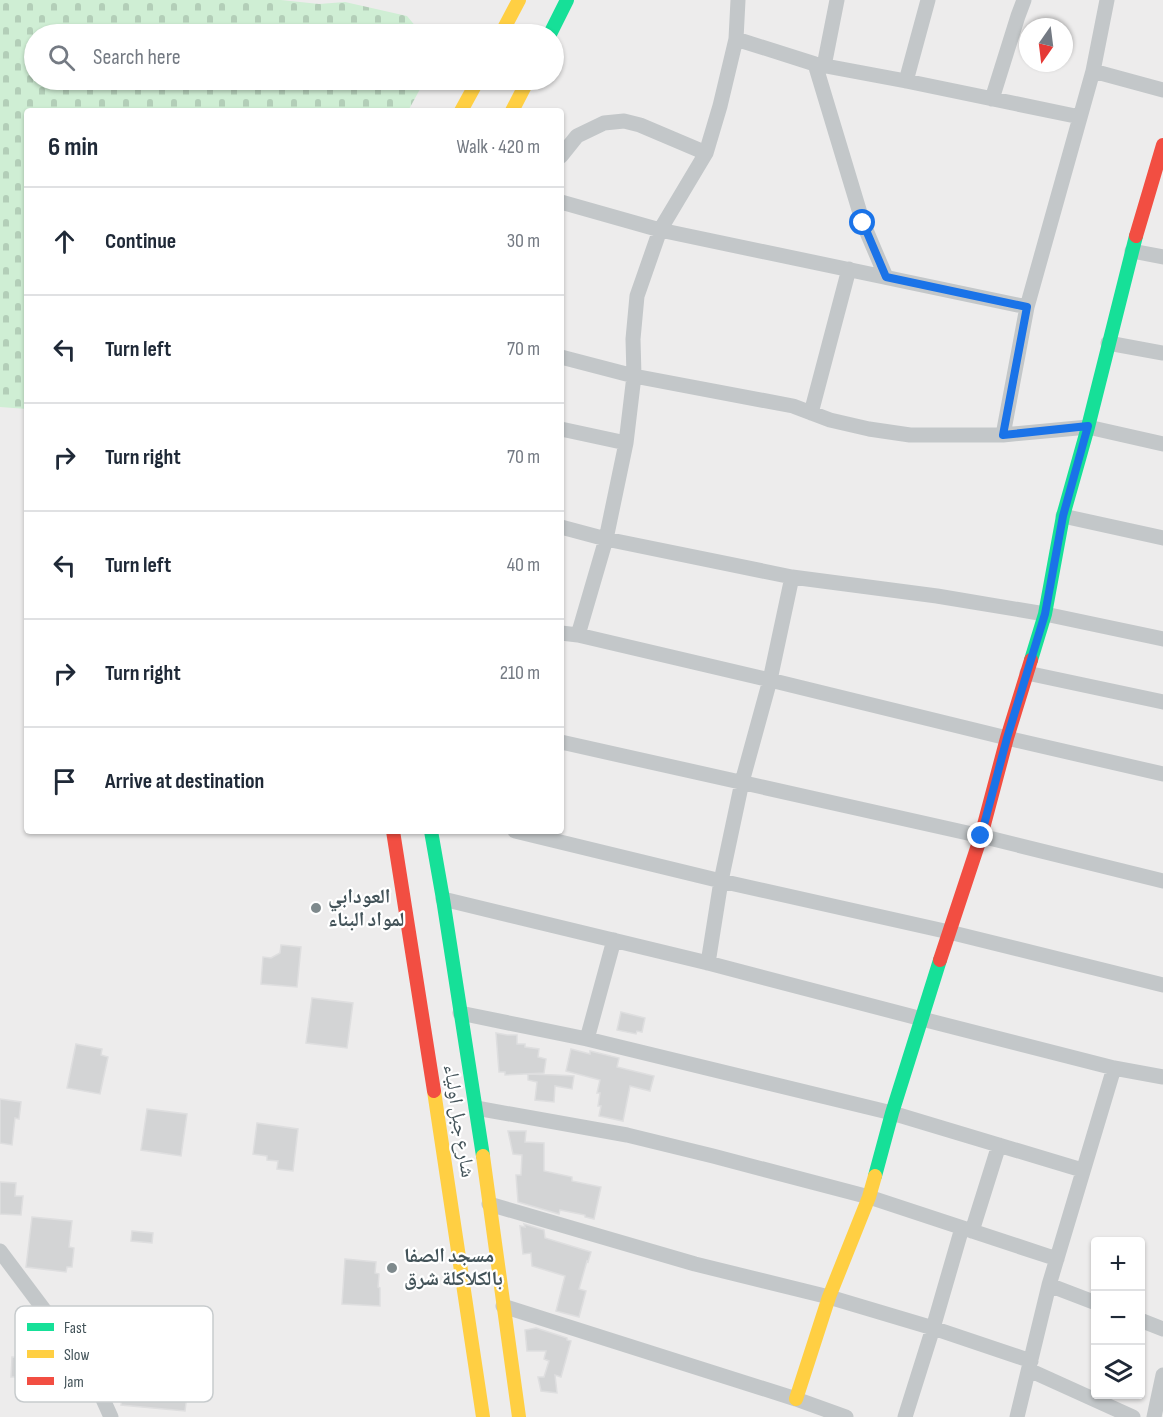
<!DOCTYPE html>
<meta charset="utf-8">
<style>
:root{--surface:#fff;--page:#f6f6f7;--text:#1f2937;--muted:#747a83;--line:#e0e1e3}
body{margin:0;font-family:"Sofia Sans Condensed","Noto Naskh Arabic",sans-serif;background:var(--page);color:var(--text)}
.controls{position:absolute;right:18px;bottom:18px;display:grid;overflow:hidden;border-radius:6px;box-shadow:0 2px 4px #0004}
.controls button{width:54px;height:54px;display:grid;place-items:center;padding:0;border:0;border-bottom:2px solid var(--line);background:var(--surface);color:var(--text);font:30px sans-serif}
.compass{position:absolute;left:1019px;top:18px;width:54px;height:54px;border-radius:50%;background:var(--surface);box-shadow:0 2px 4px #0004;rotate:194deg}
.stop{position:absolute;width:18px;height:18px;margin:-14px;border:4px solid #1a73e8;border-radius:50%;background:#fff}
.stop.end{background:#1a73e8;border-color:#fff;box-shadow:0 2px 6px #0008}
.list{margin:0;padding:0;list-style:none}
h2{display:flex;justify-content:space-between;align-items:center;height:78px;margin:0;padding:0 24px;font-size:26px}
h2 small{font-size:20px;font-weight:400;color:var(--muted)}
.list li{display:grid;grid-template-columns:39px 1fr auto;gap:18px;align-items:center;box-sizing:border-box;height:108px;padding:0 24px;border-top:2px solid var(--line)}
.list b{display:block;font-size:22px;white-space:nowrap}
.list em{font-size:20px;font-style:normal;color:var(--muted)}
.icon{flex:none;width:33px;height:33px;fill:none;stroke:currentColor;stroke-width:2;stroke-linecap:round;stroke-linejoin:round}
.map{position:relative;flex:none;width:1163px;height:1417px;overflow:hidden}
.search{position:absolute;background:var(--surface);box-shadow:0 2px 4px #0004;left:24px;top:24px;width:540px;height:66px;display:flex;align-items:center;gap:15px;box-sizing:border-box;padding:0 21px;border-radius:33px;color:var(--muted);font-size:22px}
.panel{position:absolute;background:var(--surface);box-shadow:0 2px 4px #0004;left:24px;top:108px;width:540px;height:726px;border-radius:6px}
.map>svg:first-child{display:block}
.cemetery{fill:url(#cemetery-stones)}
.building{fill:#d3d4d5;stroke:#dededf;stroke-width:1.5}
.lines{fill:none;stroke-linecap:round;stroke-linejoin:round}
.street{stroke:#c3c7c9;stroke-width:15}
.fast{stroke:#16e098;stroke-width:14}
.slow{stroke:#ffcf43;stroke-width:14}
.jam{stroke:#f24e42;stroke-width:14}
.route{stroke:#1a73e8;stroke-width:8}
.poi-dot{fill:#7e898c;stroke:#fff;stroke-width:2}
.labels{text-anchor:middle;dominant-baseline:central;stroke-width:4.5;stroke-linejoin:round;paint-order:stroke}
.poi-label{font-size:20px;font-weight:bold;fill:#435359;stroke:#fff;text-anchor:start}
.street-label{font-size:20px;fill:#435359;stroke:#fff}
.key{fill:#fff;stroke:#c7cbcd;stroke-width:1.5}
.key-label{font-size:16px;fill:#435359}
</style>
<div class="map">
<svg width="1163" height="1417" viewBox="0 0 1163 1417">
<defs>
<pattern id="cemetery-stones" width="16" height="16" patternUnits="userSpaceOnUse" patternTransform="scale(1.5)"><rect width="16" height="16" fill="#cfeed4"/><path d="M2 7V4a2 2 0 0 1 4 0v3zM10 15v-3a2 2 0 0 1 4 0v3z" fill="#b3ceb8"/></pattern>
</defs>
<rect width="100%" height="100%" fill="#edecec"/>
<path class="cemetery" d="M0 0H281L319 4 345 2 407 16 422 34H34V80H425L408 111H27V409L0 407Z"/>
<path class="building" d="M281 945 301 947 297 987 261 984 263 957 271 958 280 953Z
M312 998 353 1003 347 1048 306 1043Z
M621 1012 645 1018 642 1032 637 1031 636 1034 617 1030Z
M496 1033 507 1035H517V1044H525V1047L539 1049 538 1057 546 1059 544 1073 505 1075V1072H499Z
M76 1044 102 1049 101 1055 108 1057 100 1094 67 1088Z
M571 1049 590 1054V1051L619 1058 617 1067 654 1076 650 1091 630 1086 623 1121 599 1116 601 1106H598L600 1093H597L600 1080 566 1071Z
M528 1074 556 1075 574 1076 572 1089 555 1086 554 1102 535 1100 537 1082 528 1080Z
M0 1099 21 1102 19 1119 15 1118 12 1145 0 1143Z
M147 1109 187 1114 181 1156 141 1150Z
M257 1123 298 1129 293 1171 277 1169 278 1161 267 1160V1156L253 1154Z
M508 1131H526L525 1142 544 1143V1171L572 1177V1181L601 1187 594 1219 585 1217V1215L560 1210 559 1214 518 1202 516 1175H521L522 1155 513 1154Z
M0 1182 16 1183 15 1196H23L21 1215 0 1214Z
M32 1217 72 1221 69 1247 74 1248 72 1267H67L66 1272 26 1267Z
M524 1224 544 1230 545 1238 591 1252 588 1262 587 1261 579 1289 586 1291 579 1317 556 1311 565 1276 532 1266 531 1253 523 1254 520 1226 525 1227Z
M132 1231 153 1233 152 1243 131 1241Z
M345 1259 376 1262 375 1273 379 1274 378 1287 380 1288V1306L342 1304Z
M536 1328 567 1338V1340L571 1341 561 1377 555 1375 557 1393 541 1391 538 1377H544L549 1361 544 1359 546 1351H527L525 1330Z
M12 1357 45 1360 43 1396 22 1395V1385H16V1377H11Z
M111 1357 160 1364 161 1361 194 1365 190 1395H187L185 1411 121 1405 122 1398 113 1397 115 1387H108L107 1384Z"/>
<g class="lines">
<path class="street" d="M736 39 815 64 906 81 1080 117
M815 64 863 223 886 277
M824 66 837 0
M1093 71 1163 90
M906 81 928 0
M992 99 1018 16 1024 0
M561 156 577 136 604 123 624 121 640 125 706 153
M561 202 660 230 1027 307
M1132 251 1163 257
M1108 343 1163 353
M561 357 634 376 793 406 830 420 869 429 910 435H1003L1088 427 1163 444
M811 413 849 269
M561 429 626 443
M1003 435 1027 307 1093 71 1107 0
M1063 516 1163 538
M561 527 606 539 792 577 937 596 1045 614 1163 639
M561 633 578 635 770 680 1007 738 1163 774
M578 635 606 539 626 443 634 376 633 339 637 296 660 230 706 153 720 106 736 39 738 0
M1027 673 1163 702
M561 742 981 836 1163 881
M515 831 721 881 949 932 1163 985
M443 899 708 963 922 1019 1114 1068 1163 1077
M708 963 721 881 742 782 770 680 792 577
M460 1013 587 1039 892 1113 1082 1170
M587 1039 614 940
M476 1108 627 1135 713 1156 869 1197 1057 1259
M489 1204 695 1264 829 1297 933 1328 1031 1361
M972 1231 999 1145
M0 1251 57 1327 97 1386 111 1417
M1049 1285 1096 1303
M503 1306 796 1399 846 1417
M1140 1320 1163 1329
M1029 1370 1133 1417
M905 1417 933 1328 962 1228
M1017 1417 1049 1285 1114 1068
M1154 1417 1163 1375"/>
<path class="fast" d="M550 34 567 0
M1031 660 1045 614 1063 516 1088 427 1136 236
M431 831 443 899 483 1156
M875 1176 892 1113 940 960"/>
<path class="slow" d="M501 34 519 0
M461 111 478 80
M512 111 528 80
M434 1091 483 1417
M483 1156 519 1417
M796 1399 829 1297 869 1197 875 1176"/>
<path class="jam" d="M1136 236 1163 145
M393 831 434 1091
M940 960 981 836 1007 738 1031 660"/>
</g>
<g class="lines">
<path class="route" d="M863 223 886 277 1027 307 1003 435 1088 426 1063 516 1045 614 1007 738 981 836"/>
</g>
<g class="poi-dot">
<circle cx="316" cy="908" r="6"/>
<circle cx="392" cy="1268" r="6"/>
</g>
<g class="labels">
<g class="poi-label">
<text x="328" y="897">العودابي<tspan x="328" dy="23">لمواد البناء</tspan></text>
<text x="404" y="1256">مسجد الصفا<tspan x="404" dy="23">بالكلاكلة شرق</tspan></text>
</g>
<g class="street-label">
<text transform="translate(459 1121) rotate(81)">شارع جبل اولياء</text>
</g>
</g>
<rect x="15" y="1306" width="198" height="96" rx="9" class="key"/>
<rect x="27" y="1323" width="27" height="8" fill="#16e098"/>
<rect x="27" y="1350" width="27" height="8" fill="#ffcf43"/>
<rect x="27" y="1377" width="27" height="8" fill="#f24e42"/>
<g class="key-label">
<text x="64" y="1333">Fast</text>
<text x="64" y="1360">Slow</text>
<text x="64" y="1387">Jam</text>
</g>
</svg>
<div class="controls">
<button>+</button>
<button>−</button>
<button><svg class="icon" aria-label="layers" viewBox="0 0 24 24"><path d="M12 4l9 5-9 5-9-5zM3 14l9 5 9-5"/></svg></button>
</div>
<svg class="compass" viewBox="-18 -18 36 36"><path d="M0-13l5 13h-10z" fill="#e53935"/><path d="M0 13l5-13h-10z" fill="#747a83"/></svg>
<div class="stop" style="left:863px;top:223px"></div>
<div class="stop end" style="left:981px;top:836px"></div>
<div class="search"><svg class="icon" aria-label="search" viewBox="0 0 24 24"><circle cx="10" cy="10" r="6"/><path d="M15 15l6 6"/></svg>Search here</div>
<section class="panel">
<h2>6 min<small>Walk · 420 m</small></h2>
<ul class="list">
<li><svg class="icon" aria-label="ahead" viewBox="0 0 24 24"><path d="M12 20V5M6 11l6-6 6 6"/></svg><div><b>Continue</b></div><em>30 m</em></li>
<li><svg class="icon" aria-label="left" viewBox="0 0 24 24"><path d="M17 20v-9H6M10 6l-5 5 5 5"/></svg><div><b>Turn left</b></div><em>70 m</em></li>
<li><svg class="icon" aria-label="right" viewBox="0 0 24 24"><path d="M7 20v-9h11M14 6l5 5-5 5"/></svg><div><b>Turn right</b></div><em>70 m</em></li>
<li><svg class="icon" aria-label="left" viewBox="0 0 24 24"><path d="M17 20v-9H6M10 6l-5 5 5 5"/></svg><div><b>Turn left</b></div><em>40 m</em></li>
<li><svg class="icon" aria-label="right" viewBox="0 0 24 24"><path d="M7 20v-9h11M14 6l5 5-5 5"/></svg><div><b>Turn right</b></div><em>210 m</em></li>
<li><svg class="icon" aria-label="arrive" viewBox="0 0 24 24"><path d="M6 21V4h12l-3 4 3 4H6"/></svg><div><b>Arrive at destination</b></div></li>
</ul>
</section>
</div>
